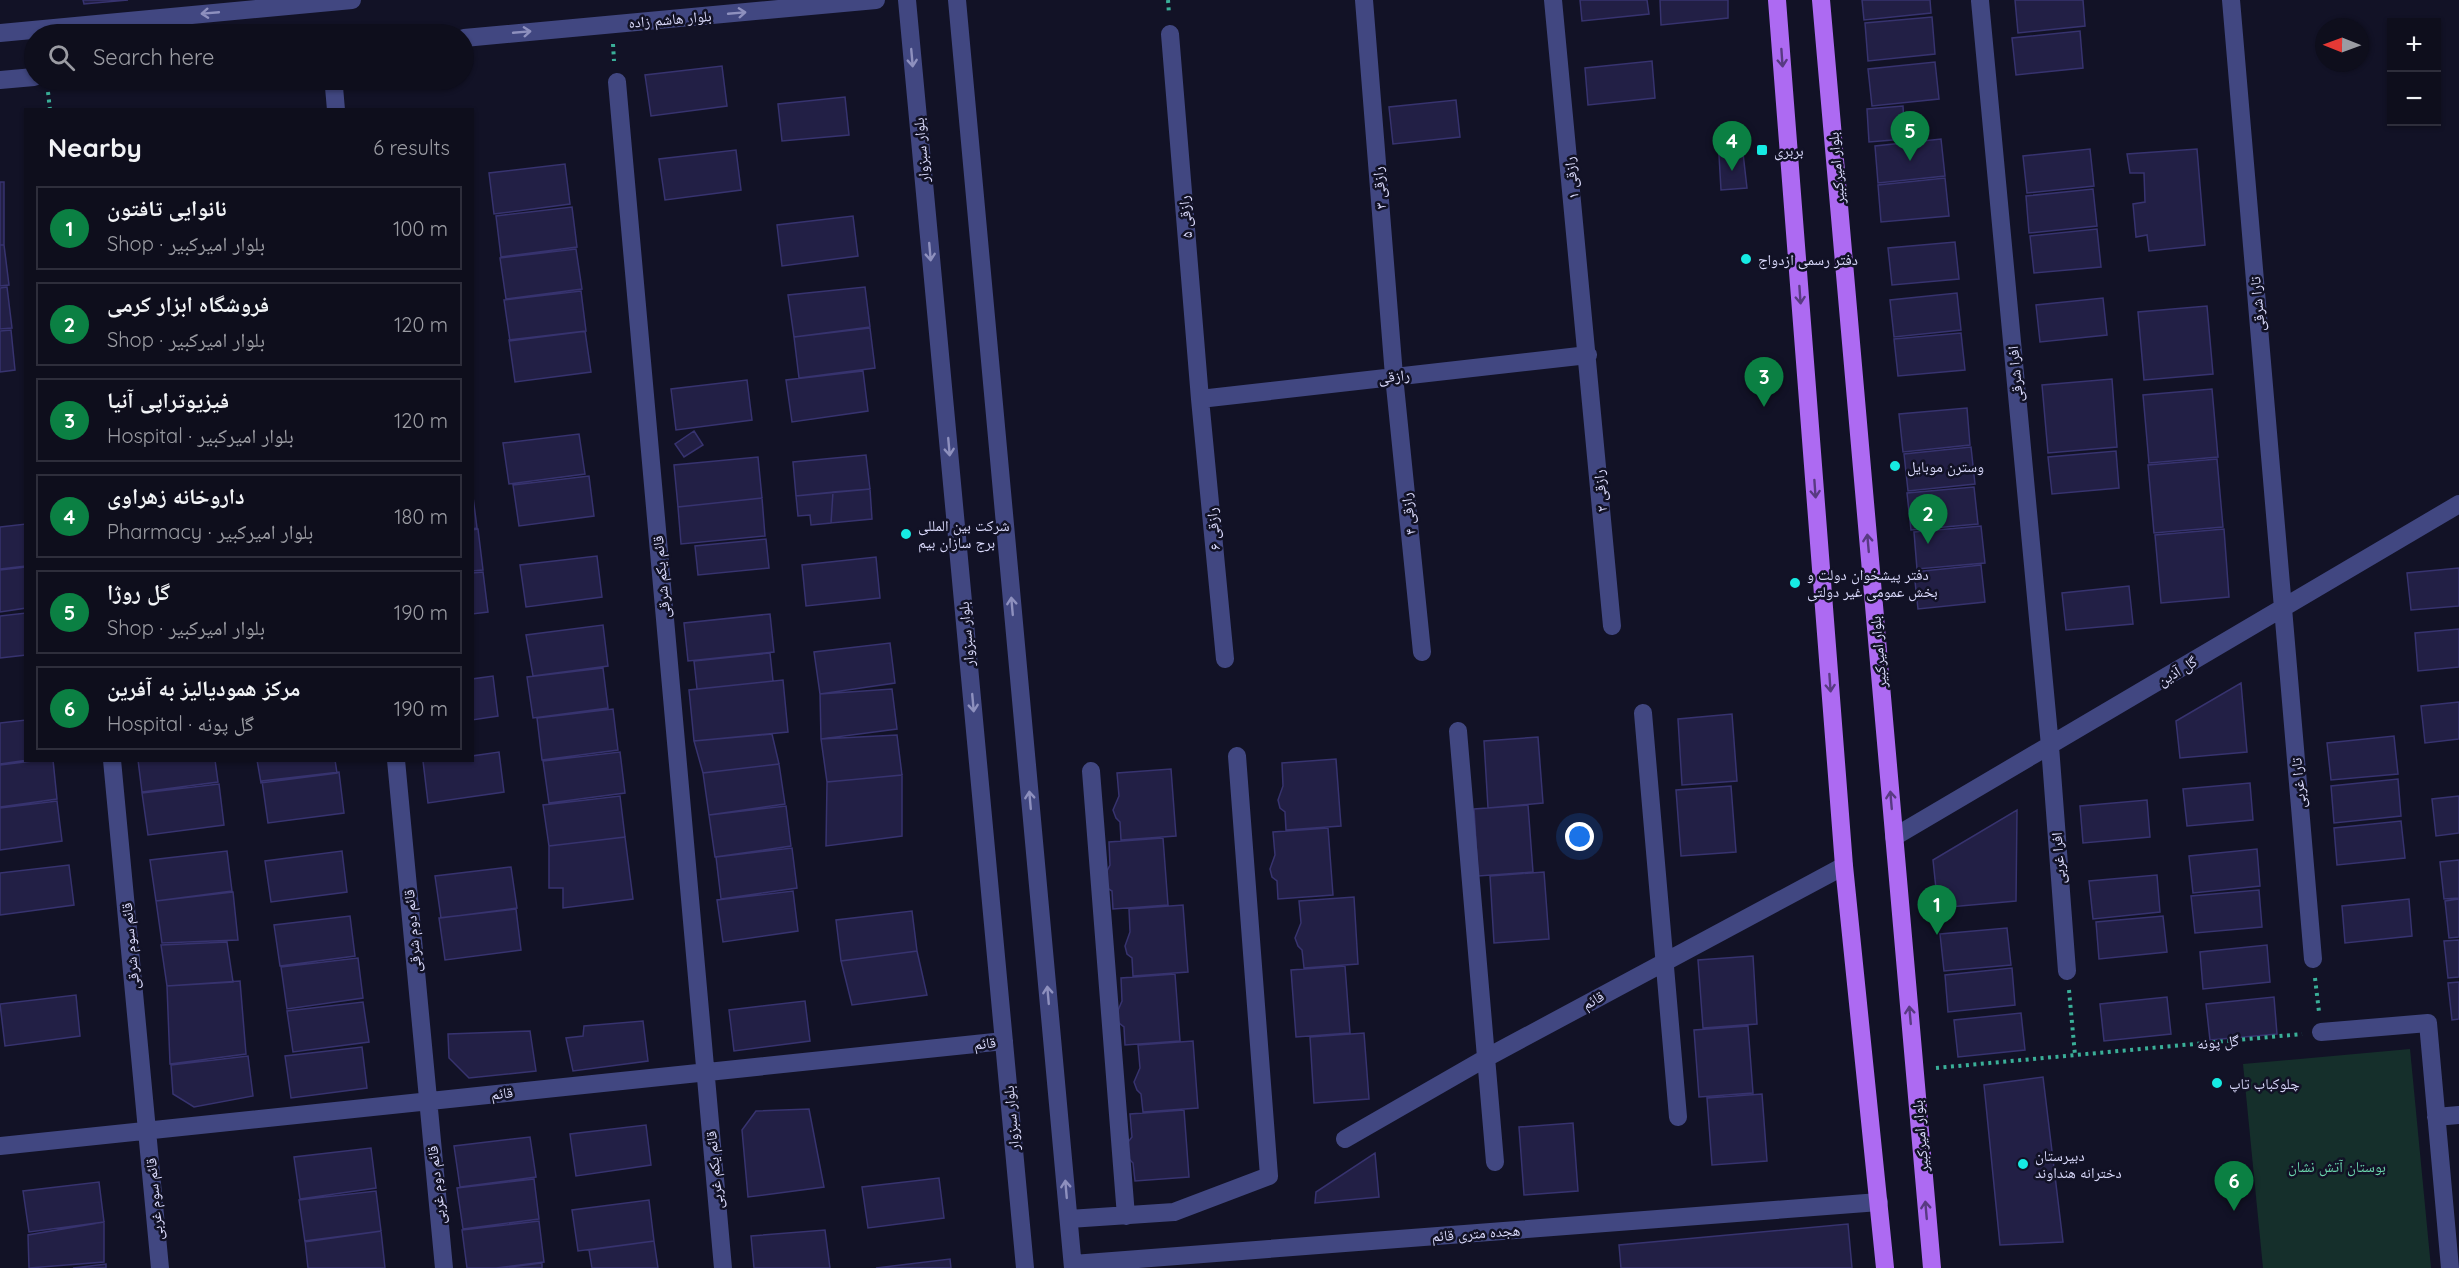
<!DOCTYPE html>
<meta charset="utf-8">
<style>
:root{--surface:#0e0e1c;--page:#1c1c29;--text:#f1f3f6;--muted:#9b9ca3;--line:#2e2e3b;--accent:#0b8043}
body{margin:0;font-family:Quicksand,"Noto Naskh Arabic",sans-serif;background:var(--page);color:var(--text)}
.controls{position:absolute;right:18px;top:18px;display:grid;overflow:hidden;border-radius:0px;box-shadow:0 2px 4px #0004}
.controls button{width:54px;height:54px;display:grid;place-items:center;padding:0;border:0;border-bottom:2px solid var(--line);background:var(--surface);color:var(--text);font:30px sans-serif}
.compass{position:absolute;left:2315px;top:18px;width:54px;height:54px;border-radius:50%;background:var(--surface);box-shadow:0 2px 4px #0004;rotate:271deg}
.you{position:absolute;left:1580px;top:837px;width:21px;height:21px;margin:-15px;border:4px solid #fff;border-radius:50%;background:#1a73e8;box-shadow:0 0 0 9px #1a73e833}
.badge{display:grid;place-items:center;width:39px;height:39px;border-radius:50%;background:var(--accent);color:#fff;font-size:20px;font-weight:700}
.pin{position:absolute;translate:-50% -50px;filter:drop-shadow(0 2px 3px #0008)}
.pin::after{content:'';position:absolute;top:32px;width:21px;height:18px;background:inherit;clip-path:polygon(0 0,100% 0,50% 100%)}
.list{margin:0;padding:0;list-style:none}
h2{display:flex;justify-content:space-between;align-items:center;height:78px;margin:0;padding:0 24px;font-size:26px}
h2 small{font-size:20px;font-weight:400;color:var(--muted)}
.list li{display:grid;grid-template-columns:39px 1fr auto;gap:18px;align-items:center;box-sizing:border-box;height:84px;margin:0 12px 12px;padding:0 12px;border:2px solid var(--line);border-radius:0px}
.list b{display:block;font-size:22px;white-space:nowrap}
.list p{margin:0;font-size:20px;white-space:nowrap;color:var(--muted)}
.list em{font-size:20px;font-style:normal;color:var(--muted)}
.icon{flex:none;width:33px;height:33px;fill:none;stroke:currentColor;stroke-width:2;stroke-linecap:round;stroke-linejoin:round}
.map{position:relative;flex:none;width:2459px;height:1268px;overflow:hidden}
.search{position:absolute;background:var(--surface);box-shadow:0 2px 4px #0004;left:24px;top:24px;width:450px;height:66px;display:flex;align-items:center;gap:15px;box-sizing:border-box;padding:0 21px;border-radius:33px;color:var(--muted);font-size:22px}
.panel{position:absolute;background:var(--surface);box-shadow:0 2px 4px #0004;left:24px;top:108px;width:450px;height:654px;border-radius:0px}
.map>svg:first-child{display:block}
.green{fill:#152f2b}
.building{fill:#221f45;stroke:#37336f;stroke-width:1.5}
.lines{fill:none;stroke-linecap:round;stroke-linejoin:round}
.path{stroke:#3aaf98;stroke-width:4;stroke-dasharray:3 4.5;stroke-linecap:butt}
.minor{stroke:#414781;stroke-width:18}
.major{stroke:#ad6af2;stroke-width:18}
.oneway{stroke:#8e90be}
.oneway2{stroke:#583a82}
.poi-dot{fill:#16ebe3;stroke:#121226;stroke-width:2}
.labels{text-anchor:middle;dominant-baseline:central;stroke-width:5;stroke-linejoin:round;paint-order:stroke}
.street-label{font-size:15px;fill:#dadafc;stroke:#121226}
.poi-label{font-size:15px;fill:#dadafc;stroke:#121226;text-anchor:start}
.park-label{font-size:15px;fill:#6bd6ad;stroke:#121226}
</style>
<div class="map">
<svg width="2459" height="1268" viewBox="0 0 2459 1268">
<rect width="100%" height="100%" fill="#121226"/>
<path class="green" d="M2410 1049 2431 1268H2263L2243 1064Z"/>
<path class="building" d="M83 0H128L84 4Z
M1580 0H1647L1649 14 1582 21Z
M1660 0H1728V18L1661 25Z
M1862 0H1930L1931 13 1864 20Z
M2015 0H2083L2085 26 2018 33Z
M1932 17 1935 54 1868 61 1865 23Z
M2080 31 2083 68 2016 75 2012 38Z
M1652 61 1655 98 1588 105 1585 68Z
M1935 62 1939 99 1872 106 1868 69Z
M722 66 727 106 651 116 645 75Z
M845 97 849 135 782 141 778 104Z
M1456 100 1460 137 1393 144 1389 107Z
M1903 106 1905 139 1869 142 1867 109Z
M1941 139 1945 176 1878 183 1875 146Z
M2090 149 2094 186 2027 193 2023 156Z
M2197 149 2205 245 2149 251 2147 235 2136 237 2133 204 2145 202 2144 173H2130L2127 154Z
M736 150 741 190 665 200 659 159Z
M1743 153 1747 188 1721 190 1719 155Z
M565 164 570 204 494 214 489 173Z
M1945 178 1949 216 1881 222 1878 185Z
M0 182H4V245H0Z
M2093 189 2097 226 2029 233 2026 196Z
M572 207 577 247 501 257 496 216Z
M853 216 858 256 782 266 777 225Z
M2097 229 2101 267 2034 273 2030 236Z
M1955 242 1959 279 1892 285 1888 248Z
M0 245H4L9 285 0 286Z
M576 249 582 289 506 299 500 258Z
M7 287 12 328 0 329V288Z
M865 287 870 327 794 337 788 295Z
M581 291 586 331 510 341 504 300Z
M1957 293 1961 330 1894 337 1890 300Z
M2103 298 2107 335 2040 342 2036 305Z
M2207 306 2213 374 2144 380 2138 312Z
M870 328 875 368 799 378 794 337Z
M11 330 15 370 0 372V331Z
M585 331 591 372 515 382 509 340Z
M1961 333 1965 370 1898 376 1894 339Z
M863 371 868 411 792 422 786 380Z
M2112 379 2117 447 2048 453 2042 385Z
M747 380 752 420 676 430 671 389Z
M2212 389 2218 457 2149 463 2143 395Z
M1967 408 1970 445 1903 452 1899 414Z
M694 431 703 445 684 457 675 444Z
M579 434 585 474 509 484 503 443Z
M1971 447 1975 484 1908 491 1904 454Z
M2116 451 2119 488 2052 494 2048 457Z
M866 455 870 489 796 496 793 462Z
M758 457 762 498 678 507 674 465Z
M2217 459 2223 527 2154 533 2148 465Z
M589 476 594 516 519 526 513 485Z
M1974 487 1978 524 1911 530 1907 493Z
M472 489 477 528 472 529Z
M870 489 872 519 831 523 833 492Z
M833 492 831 523 811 525 810 515 798 516 796 496Z
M762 498 765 536 681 544 678 507Z
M26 524V566L0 569V527Z
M1981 526 1985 563 1917 569 1914 532Z
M478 529 483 570 472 571V530Z
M2224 529 2229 597 2161 603 2155 535Z
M766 539 769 568 698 575 695 546Z
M597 556 602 597 526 607 520 565Z
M876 557 880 598 806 606 802 565Z
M1981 565 1985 602 1918 609 1914 572Z
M26 567V608L0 612V570Z
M2459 568V606L2411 610 2407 573Z
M483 572 488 612 472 614V573Z
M2129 586 2133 624 2066 630 2062 593Z
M26 613V655L0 658V616Z
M770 614 774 652 688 661 684 623Z
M603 625 608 666 533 676 526 635Z
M2459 629V667L2418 671 2415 633Z
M890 643 895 683 820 694 814 652Z
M770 653 773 681 697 689 694 661Z
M603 668 608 708 533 718 527 677Z
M493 676 498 716 472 720V679Z
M783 680 788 732 694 741 689 690Z
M2241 683 2247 752 2180 758 2176 721Z
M892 689 897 729 821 739 820 694Z
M2459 702V739L2425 743 2421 706Z
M613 709 618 750 542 760 537 718Z
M1732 714 1737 781 1682 785 1678 719Z
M26 720V760H28L0 764V723Z
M772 734 779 764 703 773 694 741Z
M897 735 902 775 827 782 821 739Z
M2394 736 2398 774 2331 780 2327 743Z
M1538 737 1543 803 1488 808 1484 741Z
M499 752 504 792 428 803 423 761 472 760V756Z
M620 752 625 793 549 803 543 761Z
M1336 759 1341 826 1286 830 1285 812 1280 808 1278 800 1283 786 1282 763Z
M41 760H53L57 799 0 807V765Z
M138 760H215L218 782 142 792Z
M257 760H335L337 773 261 783Z
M779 764 785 804 709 815 703 773Z
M1171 769 1176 836 1121 840 1120 822 1116 818 1113 810 1119 796 1117 773Z
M339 772 344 813 268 823 262 781Z
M902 775V836L826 846 827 782Z
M2398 779 2401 816 2334 823 2331 786Z
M2250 783 2253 820 2187 826 2183 789Z
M219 784 224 825 148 835 142 793Z
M1731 786 1736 852 1681 856 1676 790Z
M620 796 625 837 549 846 543 805Z
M2459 796V833L2436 836 2432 799Z
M2147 800 2150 837 2083 843 2080 806Z
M57 801 62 841 0 850V808Z
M1528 805 1533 872 1478 876 1474 809Z
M786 806 791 846 715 857 709 815Z
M2017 810 2016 901 1938 908 1933 860Z
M2401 821 2405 858 2337 865 2334 828Z
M1328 828 1333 895 1278 899 1277 881 1272 877 1270 869 1275 855 1273 832Z
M625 837 633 899 563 908V888H549V846Z
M1163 838 1168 905 1113 909 1112 891 1107 888V871L1110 865 1109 842Z
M792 848 797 888 721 899 716 857Z
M2257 849 2260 886 2193 893 2189 856Z
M227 851 232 891 156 901 150 860Z
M342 851 347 892 271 902 265 861Z
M2459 860V898L2444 899 2440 862Z
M69 865 74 905 0 915V873Z
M511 867 517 908 441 918 435 876Z
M1544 872 1549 939 1494 943 1490 876Z
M2157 875 2160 912 2093 919 2089 881Z
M2259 890 2262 927 2195 933 2191 896Z
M793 891 798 931 723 942 717 900Z
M233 892 238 940 162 943 156 901Z
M1354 897 1358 964 1304 968 1302 950 1298 946 1295 938 1301 923 1299 901Z
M2409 899 2412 936 2345 943 2342 906Z
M2459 899V937L2449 938 2445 901Z
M1183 905 1188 972 1133 976 1132 958 1127 954 1125 946 1130 932 1129 909Z
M516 909 521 950 445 960 439 918Z
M912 911 917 951 841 961 836 920Z
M350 916 355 956 280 966 274 925Z
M2163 916 2167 952 2099 959 2096 922Z
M2007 928 2011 965 1944 971 1940 934Z
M2459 940V977L2448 978 2444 941Z
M227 942 233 982 167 986 161 945Z
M2267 945 2270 982 2203 989 2200 952Z
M917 951 927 995 852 1005 841 961Z
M1753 956 1757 1024 1703 1028 1698 960Z
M358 958 363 998 287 1009 281 967Z
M1345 966 1350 1033 1296 1037 1291 970Z
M2012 968 2015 1005 1948 1012 1945 975Z
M1175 974 1180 1041 1125 1045 1124 1027 1119 1023 1116 1015 1122 1001 1121 978Z
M240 981 246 1054 170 1064 167 986Z
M2459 982V1019L2452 1020 2448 983Z
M76 995 80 1036 5 1046 0 1004Z
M2167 997 2171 1034 2104 1041 2100 1004Z
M2274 997 2277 1034 2210 1040 2206 1004Z
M805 1001 810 1041 734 1051 729 1010Z
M363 1002 369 1042 293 1052 287 1011Z
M2021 1013 2025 1050 1958 1057 1954 1020Z
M643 1021 648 1061 573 1071 566 1038 583 1036 584 1026Z
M1748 1026 1753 1093 1699 1097 1694 1030Z
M530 1031 536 1071 469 1078 449 1058 448 1034Z
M1364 1033 1369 1099 1314 1103 1310 1037Z
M1193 1041 1198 1108 1143 1112 1141 1094 1137 1090 1134 1082 1140 1068 1138 1045Z
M362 1047 367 1088 291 1098 285 1056Z
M248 1056 253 1096 194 1107 173 1094 171 1065Z
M2043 1077 2063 1242 2000 1245 1984 1085Z
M1762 1094 1767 1161 1712 1165 1707 1098Z
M809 1109 824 1187 748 1197 742 1130 756 1111Z
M1184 1110 1189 1177 1135 1181 1133 1163 1129 1159 1128 1142 1132 1137 1130 1114Z
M1573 1123 1578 1191 1524 1195 1519 1127Z
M646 1125 651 1165 576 1176 570 1134Z
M530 1137 536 1177 460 1187 454 1146Z
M371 1148 376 1188 300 1199 294 1157Z
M1375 1153 1379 1197 1315 1203 1316 1192Z
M939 1178 944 1218 868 1228 862 1187Z
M534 1179 539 1219 463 1229 457 1188Z
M99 1182 104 1222 29 1232 23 1191Z
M376 1191 381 1231 305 1242 299 1200Z
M649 1200 654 1241 578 1251 572 1210Z
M539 1221 544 1262 496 1268H467L462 1230Z
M104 1222V1262L29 1268 28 1235Z
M1848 1224 1852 1268H1621L1619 1245Z
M825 1230 830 1268H754L751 1236Z
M381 1231 385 1268H308L305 1241Z
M654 1241 658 1268H592L589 1250Z
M950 1259 951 1268H876Z
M542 1263V1268H502Z
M106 1264V1268H73Z"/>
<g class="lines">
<path class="path" d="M1168 0 1169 14
M613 44 614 61
M48 92 50 110
M2315 978 2319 1012
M2069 990 2075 1055
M1936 1068 2302 1034"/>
<path class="minor" d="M907 0 1025 1268
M957 0 1073 1268
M1364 0 1394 376 1422 652
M1553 0 1612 626
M2231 0 2313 959
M1980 1 2050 746 2067 971
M0 33 352 0
M1170 34 1200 399 1225 659
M464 38 876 0
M0 80 34 77
M617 82 723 1268
M334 87 336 110
M1200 399 1588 355
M1643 713 1678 1117
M1458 731 1495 1162
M112 760 160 1268
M396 760 444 1268
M1091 771 1126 1216
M1894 837 2459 504
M2321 1032 2428 1023 2450 1268
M2436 1117 2459 1115
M1345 1139 1486 1058 1844 866
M0 1146 1004 1041
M1069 1219 1174 1212 1269 1176 1237 756
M1073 1264 1879 1202"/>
<path class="major" d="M1777 0 1844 866 1885 1268
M1821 0 1932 1268"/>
</g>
<defs><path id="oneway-shaft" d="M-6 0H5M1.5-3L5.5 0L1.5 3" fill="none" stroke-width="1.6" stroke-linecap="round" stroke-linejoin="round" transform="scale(1.5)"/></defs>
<g class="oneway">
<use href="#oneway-shaft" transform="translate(210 13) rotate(175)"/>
<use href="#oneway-shaft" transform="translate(737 13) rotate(-5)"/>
<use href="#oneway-shaft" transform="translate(522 32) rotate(-5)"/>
<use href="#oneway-shaft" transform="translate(912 58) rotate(85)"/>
<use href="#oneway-shaft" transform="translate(930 252) rotate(85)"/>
<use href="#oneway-shaft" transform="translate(949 447) rotate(85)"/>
<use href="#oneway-shaft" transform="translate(1012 606) rotate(-95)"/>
<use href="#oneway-shaft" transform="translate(973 703) rotate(85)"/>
<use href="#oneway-shaft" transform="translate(1030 800) rotate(-95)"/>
<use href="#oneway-shaft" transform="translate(1048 995) rotate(-95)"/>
<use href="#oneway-shaft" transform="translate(1066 1189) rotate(-95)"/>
</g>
<g class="oneway2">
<use href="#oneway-shaft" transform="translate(1782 58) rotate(86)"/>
<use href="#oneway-shaft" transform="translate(1800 295) rotate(86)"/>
<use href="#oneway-shaft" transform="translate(1815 489) rotate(86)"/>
<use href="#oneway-shaft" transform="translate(1868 543) rotate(-95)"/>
<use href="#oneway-shaft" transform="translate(1830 683) rotate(86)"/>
<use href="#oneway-shaft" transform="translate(1891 800) rotate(-95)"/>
<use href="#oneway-shaft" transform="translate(1910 1015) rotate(-95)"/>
<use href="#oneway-shaft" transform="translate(1926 1210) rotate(-95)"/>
</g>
<g class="poi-dot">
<rect x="1756" y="144" width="12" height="12" rx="3"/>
<circle cx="1746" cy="259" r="6"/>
<circle cx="1895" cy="466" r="6"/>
<circle cx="906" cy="534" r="6"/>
<circle cx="1795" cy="583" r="6"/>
<circle cx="2217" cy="1083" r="6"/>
<circle cx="2023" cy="1164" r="6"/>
</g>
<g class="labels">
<g class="street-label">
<text transform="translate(670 19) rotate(-5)">بلوار هاشم زاده</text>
<text transform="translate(921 150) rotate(-95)">بلوار سبزوار</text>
<text transform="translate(1836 168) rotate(-95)">بلوار امیرکبیر</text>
<text transform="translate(1571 178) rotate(-96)">رازقی ۱</text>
<text transform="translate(1379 188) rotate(-95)">رازقی ۳</text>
<text transform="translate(1185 217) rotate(-95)">رازقی ۵</text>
<text transform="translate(2257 304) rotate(-95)">تارا شرقی</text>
<text transform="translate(2015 374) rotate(-95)">افرا شرقی</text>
<text transform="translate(1394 376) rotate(-6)">رازقی</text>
<text transform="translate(1600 491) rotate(-95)">رازقی ۲</text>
<text transform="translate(1408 514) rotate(-96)">رازقی ۴</text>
<text transform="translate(1213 529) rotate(-95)">رازقی ۶</text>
<text transform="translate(661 577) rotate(-95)">قائم یکم شرقی</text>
<text transform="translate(966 634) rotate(-95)">بلوار سبزوار</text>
<text transform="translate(1878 652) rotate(-95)">بلوار امیرکبیر</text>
<text transform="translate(2177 671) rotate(-31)">گل آذین</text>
<text transform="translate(2298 783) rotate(-95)">تارا غربی</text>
<text transform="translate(2058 858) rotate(-94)">افرا غربی</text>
<text transform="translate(412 931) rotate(-95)">قائم دوم شرقی</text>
<text transform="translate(130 946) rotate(-95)">قائم سوم شرقی</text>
<text transform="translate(1593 1000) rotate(-29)">قائم</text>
<text transform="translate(2218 1042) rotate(-5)">گل پونه</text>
<text transform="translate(985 1043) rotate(-6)">قائم</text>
<text transform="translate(502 1093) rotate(-6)">قائم</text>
<text transform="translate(1011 1118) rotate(-95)">بلوار سبزوار</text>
<text transform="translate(1920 1136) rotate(-95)">بلوار امیرکبیر</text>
<text transform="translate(714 1170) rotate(-95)">قائم یکم غربی</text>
<text transform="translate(436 1185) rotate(-96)">قائم دوم غربی</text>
<text transform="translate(154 1199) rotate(-95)">قائم سوم غربی</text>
<text transform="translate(1476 1233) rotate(-4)">هجده متری قائم</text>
</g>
<g class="poi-label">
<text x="1774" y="150">بربری</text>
<text x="1758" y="259">دفتر رسمی ازدواج</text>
<text x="1907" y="466">وسترن موبایل</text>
<text x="918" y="525">شرکت بین المللی<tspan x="918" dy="17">برج سازان بیم</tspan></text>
<text x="1807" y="574">دفتر پیشخوان دولت و<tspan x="1807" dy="17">بخش عمومی غیر دولتی</tspan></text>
<text x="2229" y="1083">چلوکباب تاپ</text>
<text x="2035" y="1155">دبیرستان<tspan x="2035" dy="17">دخترانه هنداوند</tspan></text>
</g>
<g class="park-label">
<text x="2337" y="1166">بوستان آتش نشان</text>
</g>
</g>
</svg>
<div class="controls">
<button>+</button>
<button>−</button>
</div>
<svg class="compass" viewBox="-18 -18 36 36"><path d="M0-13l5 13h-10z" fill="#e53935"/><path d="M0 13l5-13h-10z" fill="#9b9ca3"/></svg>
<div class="you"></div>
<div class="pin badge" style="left:1937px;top:935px">1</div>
<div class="pin badge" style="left:1928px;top:544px">2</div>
<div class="pin badge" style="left:1764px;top:407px">3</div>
<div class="pin badge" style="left:1732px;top:171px">4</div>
<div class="pin badge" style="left:1910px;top:161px">5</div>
<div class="pin badge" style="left:2234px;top:1211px">6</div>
<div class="search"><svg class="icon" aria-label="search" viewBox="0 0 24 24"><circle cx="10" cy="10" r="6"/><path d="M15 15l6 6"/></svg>Search here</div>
<section class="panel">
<h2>Nearby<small>6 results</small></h2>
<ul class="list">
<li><span class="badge">1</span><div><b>نانوایی تافتون</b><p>Shop · بلوار امیرکبیر</p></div><em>100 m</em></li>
<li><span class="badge">2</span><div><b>فروشگاه ابزار کرمی</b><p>Shop · بلوار امیرکبیر</p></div><em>120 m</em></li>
<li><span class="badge">3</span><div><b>فیزیوتراپی آنیا</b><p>Hospital · بلوار امیرکبیر</p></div><em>120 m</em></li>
<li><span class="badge">4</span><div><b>داروخانه زهراوی</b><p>Pharmacy · بلوار امیرکبیر</p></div><em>180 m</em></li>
<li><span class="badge">5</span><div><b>گل روژا</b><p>Shop · بلوار امیرکبیر</p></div><em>190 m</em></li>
<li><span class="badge">6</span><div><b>مرکز همودیالیز به آفرین</b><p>Hospital · گل پونه</p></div><em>190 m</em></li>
</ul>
</section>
</div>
